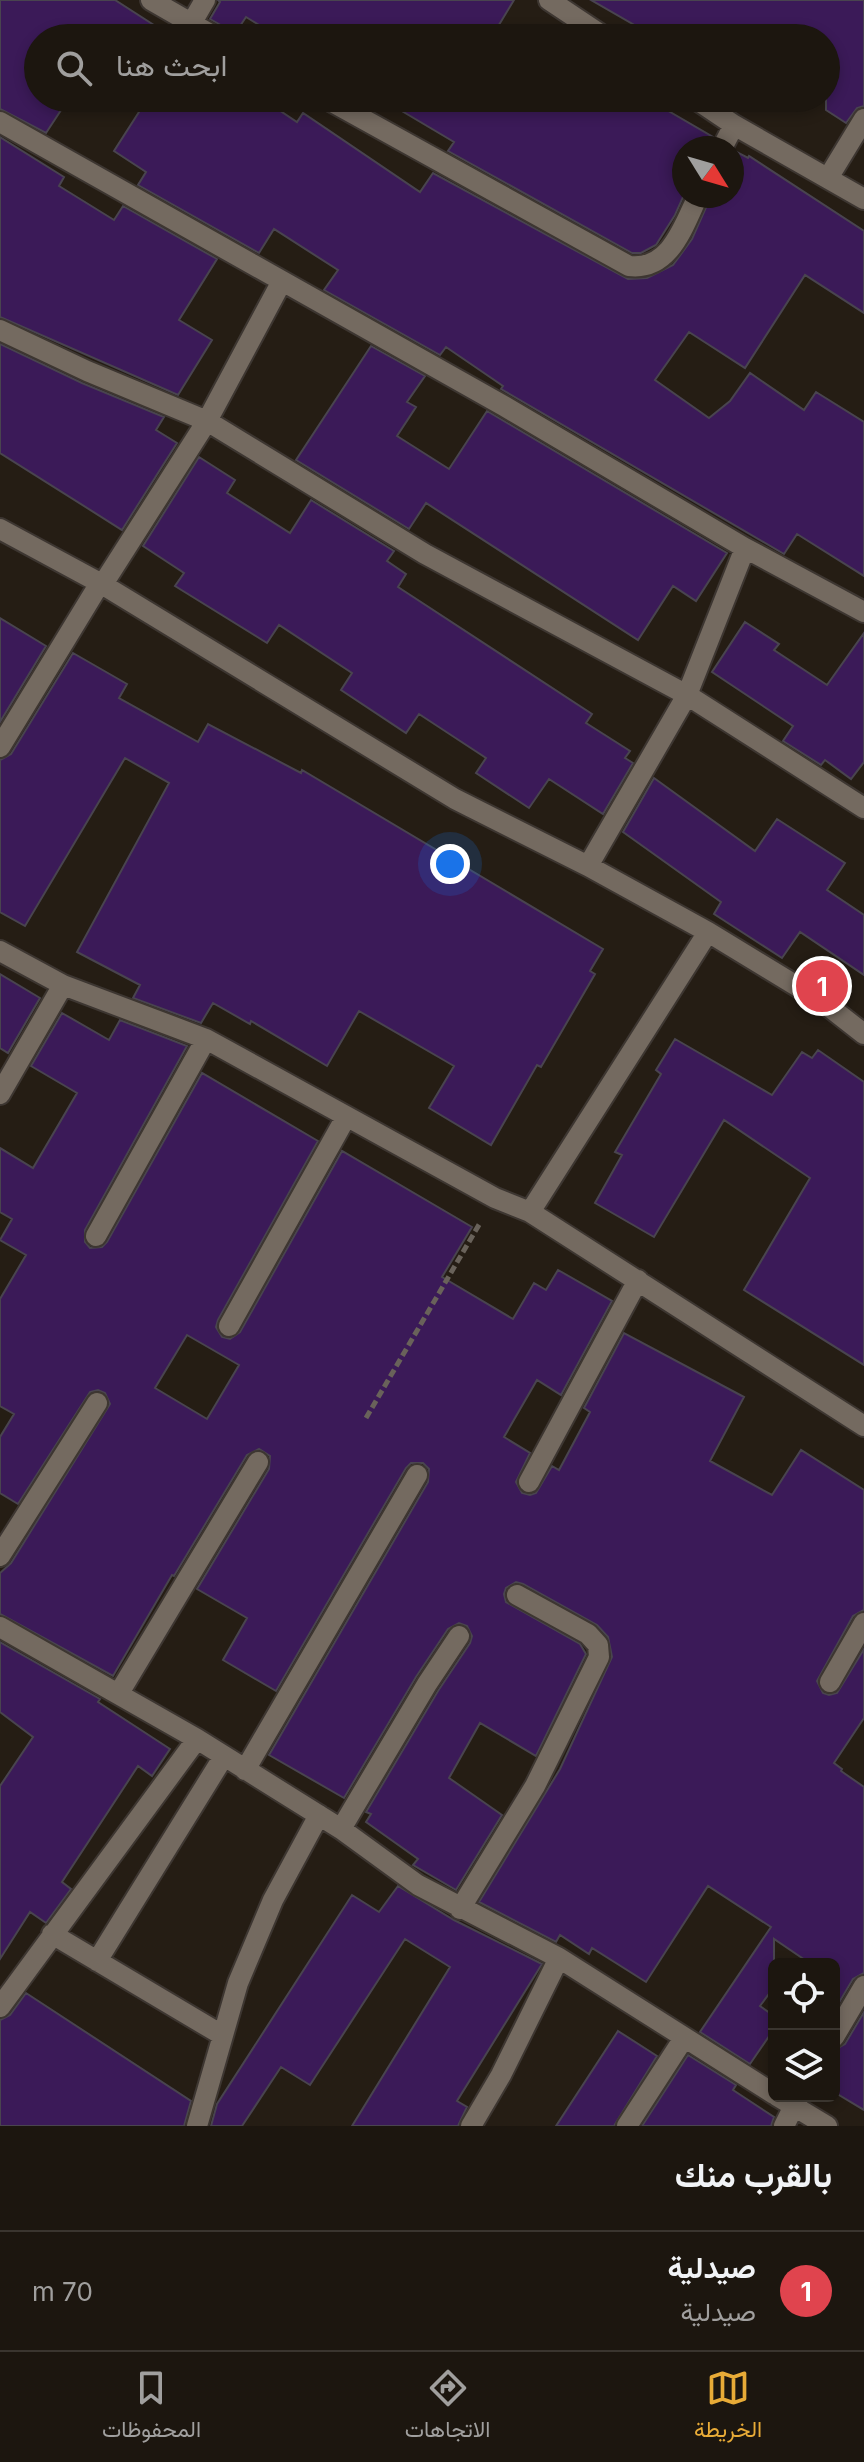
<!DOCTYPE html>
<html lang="ar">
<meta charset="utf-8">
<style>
:root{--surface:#1c160f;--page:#251f18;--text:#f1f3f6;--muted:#a09f9e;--line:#3a352f;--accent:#e8ab37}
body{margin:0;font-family:Inter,Vazirmatn,sans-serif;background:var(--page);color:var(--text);direction:rtl}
.controls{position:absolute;right:24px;bottom:24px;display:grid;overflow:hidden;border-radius:12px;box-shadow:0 4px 12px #0003}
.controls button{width:72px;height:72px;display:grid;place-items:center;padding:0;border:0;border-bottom:2px solid var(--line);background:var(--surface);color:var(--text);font:40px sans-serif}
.compass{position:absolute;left:672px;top:136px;width:72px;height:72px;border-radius:50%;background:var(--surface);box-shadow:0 4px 12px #0003;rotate:127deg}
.you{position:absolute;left:450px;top:864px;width:28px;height:28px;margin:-20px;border:6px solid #fff;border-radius:50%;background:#1a73e8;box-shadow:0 0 0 12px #1a73e833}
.badge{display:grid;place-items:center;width:52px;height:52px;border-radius:50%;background:var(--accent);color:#fff;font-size:26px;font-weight:700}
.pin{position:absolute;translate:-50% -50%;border:4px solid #fff;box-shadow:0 2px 8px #0006}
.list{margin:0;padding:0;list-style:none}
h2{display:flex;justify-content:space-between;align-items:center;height:104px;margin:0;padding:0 32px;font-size:34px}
h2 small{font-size:26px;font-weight:400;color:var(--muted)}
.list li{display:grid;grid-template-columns:52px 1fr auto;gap:24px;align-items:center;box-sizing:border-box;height:120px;padding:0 32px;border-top:2px solid var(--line)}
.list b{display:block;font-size:30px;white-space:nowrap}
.list p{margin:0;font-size:26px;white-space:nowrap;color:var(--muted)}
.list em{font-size:26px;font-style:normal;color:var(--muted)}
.icon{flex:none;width:44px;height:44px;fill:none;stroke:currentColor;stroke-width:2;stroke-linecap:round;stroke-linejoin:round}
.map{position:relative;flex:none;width:864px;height:2126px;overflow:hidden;direction:ltr}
.search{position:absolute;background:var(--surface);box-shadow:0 4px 12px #0003;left:24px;right:24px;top:24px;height:88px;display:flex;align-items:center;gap:20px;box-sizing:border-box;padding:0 28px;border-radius:44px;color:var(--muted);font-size:30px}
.sheet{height:224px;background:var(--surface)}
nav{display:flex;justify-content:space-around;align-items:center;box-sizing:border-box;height:112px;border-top:2px solid var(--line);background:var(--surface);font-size:22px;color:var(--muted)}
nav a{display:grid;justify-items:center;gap:4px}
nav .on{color:var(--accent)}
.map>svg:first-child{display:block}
.building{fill:#3b1a58;stroke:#49444f;stroke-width:2;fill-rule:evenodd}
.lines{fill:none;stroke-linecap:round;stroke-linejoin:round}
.minor-casing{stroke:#3d3631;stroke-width:24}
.path{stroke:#69625a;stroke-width:5;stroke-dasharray:8 4;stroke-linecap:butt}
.minor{stroke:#746a60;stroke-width:20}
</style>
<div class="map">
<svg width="864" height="2126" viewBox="0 0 864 2126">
<rect width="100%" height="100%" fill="#251d14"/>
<path class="building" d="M0 0H115L174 38H38V98H69L46 133 0 109Z
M218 0H514L491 38H280L246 17 232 38H230L224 27 210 19 220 2Z
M591 0H864V106L857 108 846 123 826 110V38H657Z
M148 98H261L297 122 303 113 420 192 433 173 628 279 647 278 673 265 692 239 711 196H732V156L735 151 748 158 749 156 864 231V313L805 275 745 368 689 332 655 380 709 418 730 401 750 373 804 410 816 392 864 422V576L797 534 784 554 501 389 503 386 446 347 440 355 324 290 338 270 274 229 259 253 138 185 146 172 114 151Z
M380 98H646L713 137 709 148H684V195L675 215 656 245 641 253H632L448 151 454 142Z
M0 137 64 177 59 186 114 220 123 206 217 259 179 320 212 340 178 395 0 317Z
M0 344 82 383 164 417 156 430 177 443 122 530 0 453Z
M371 346 425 376 407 402 416 407 397 436 449 469 487 411 727 553 696 601 673 586 638 640 426 503 409 529 296 460Z
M199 457 235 480 227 493 290 533 311 500 394 551 387 561 406 574 398 587 592 714 586 723 630 751 625 758 633 763 603 814 549 779 529 808 476 773 486 758 419 714 406 733 341 690 352 673 279 625 267 643 175 586 184 573 143 546Z
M0 618 46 646 0 722Z
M745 622 779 644 774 650 827 685 864 633V762L851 779 825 760 821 765 783 741 793 726 712 672Z
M73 653 127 684 119 698 198 742 208 724 301 773 302 770 603 949 590 971 595 974 541 1067 537 1065 491 1145 429 1108 454 1066 359 1011 327 1066 251 1021 250 1024 213 1003 201 1023 133 998 140 985 77 952 169 783 125 758 25 926 0 912V760L11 754Z
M654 778 755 851 777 819 845 863 827 890 864 915V975L800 932 782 958 714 914 721 902 623 832Z
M0 974 40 998 8 1053 0 1048Z
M62 1013 109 1040 120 1020 187 1046 85 1230V1242L90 1248 102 1247 107 1242 202 1073 318 1141 218 1320 216 1327 222 1337 230 1339 240 1332 342 1151 472 1227 442 1277 513 1319 534 1283 546 1290 558 1270 612 1301 561 1395 537 1380 504 1437 530 1453 516 1482 522 1493 530 1495 536 1493 552 1466 559 1470 590 1412 584 1408 624 1333 744 1397 710 1461 772 1495 801 1450 864 1490V1610L853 1616 817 1681 823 1693 829 1695 837 1693 864 1649V1718L834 1763 842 1769 841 1771 864 1787V1973L853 1979 834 2011V1964H811L774 1939V1987L760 2006 774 2016V2029L750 2064 700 2032 771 1927 708 1886 646 1982 592 1948 589 1954 560 1935 556 1942 479 1902 560 1769 612 1657 608 1637 597 1625 523 1584 516 1582 506 1588 504 1594 506 1602 580 1644 586 1654 536 1756 480 1723 449 1778 502 1815 456 1890 413 1865 418 1859 366 1822 371 1814 366 1812 438 1691 470 1643 472 1636 467 1626 459 1623 448 1629 416 1677 344 1798 269 1755 428 1482 429 1469 423 1463H411L406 1468 276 1691 223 1660 247 1618 197 1589 269 1469 270 1456 259 1449 247 1455 174 1576 172 1575 113 1676 0 1614V1573L11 1563 110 1404 105 1393 98 1390 90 1392 18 1504 0 1493V1437L14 1414 0 1406V1299L26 1255 0 1240 12 1219 0 1212V1148L33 1168 77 1093 31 1066ZM187 1335 239 1365 207 1419 155 1388Z
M675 1039 772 1095 802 1052 812 1058 818 1050 864 1082V1365L744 1290 810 1178 724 1120 654 1237 595 1203 622 1155 615 1152 661 1074 656 1070Z
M0 1642 100 1699 98 1702 170 1749 152 1776 138 1766 62 1882 71 1889 46 1923 30 1912 0 1959V1786L33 1737 0 1712Z
M398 1886 454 1920 542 1964 457 2101 467 2107 458 2126H352L450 1967 405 1939 310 2085 281 2067 242 2126H211L217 2104 352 1895 379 1912Z
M26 1993 191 2101 184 2126H0V2020L10 2015Z
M864 2012V2110L834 2092V2050L845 2044Z
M618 2031 657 2056 614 2126H556Z
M688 2055 736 2085 733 2090 774 2117 771 2126H642Z"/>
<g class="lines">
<g class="minor-casing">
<path id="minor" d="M151 0 217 38
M549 0 606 38
M191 24 205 0
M325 98 629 266C670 271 683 227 698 196
M694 98 734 125 864 199
M0 122 504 406 745 548 864 612
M722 148 734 125
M828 178 864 119
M0 330 87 371 207 421 425 554 687 695 864 808
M0 529 100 583 455 799 588 866 708 932 823 1002 864 1034
M103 584 207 421 282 281
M0 747 100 583
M588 866 687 695 745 548
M0 951 63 985 206 1039 495 1198 530 1212 864 1426
M0 1094 63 985
M530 1212 708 932
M96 1236 206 1039
M229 1326 346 1117
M529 1482 638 1280
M0 1556 97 1403
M0 1627 197 1739 341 1829 418 1885 559 1958 774 2094
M830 1682 864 1623
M119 1693 258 1462
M245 1770 417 1475
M341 1829 427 1684 459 1636
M460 1909 535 1786 599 1657 598 1645 588 1634 517 1595
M52 1934 222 2035
M97 1961 224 1756
M0 2007 197 1739
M834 2037 864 1986
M777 2096 827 2126
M197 2126 238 1983 273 1900 319 1815
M471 2126 501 2075 559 1958
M627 2126 684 2038
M784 2126 799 2096"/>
</g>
<path class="path" d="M366 1418 480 1223"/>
<use href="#minor" class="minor"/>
</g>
</svg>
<div class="controls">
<button><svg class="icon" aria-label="locate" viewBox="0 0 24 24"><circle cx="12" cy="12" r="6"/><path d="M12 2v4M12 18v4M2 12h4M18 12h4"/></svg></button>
<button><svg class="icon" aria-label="layers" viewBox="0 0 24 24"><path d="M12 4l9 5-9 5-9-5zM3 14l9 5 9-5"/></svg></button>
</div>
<svg class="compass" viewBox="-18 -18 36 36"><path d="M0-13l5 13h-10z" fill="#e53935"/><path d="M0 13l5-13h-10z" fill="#a09f9e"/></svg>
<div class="you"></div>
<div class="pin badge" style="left:822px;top:986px;background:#e0444e">1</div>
<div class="search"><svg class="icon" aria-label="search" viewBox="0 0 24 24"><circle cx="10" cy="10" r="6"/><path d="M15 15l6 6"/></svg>ابحث هنا</div>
</div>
<section class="sheet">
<h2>بالقرب منك<small></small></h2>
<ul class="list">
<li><span class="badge" style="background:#e0444e">1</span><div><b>صيدلية</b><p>صيدلية</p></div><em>70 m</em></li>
</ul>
</section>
<nav>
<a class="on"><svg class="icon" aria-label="map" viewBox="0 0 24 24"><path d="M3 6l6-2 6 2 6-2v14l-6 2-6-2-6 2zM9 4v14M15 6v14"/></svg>الخريطة</a>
<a><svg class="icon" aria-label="directions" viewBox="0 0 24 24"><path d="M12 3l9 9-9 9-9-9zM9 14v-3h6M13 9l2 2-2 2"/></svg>الاتجاهات</a>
<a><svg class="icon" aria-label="saved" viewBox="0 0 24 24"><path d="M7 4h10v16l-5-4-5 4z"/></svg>المحفوظات</a>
</nav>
